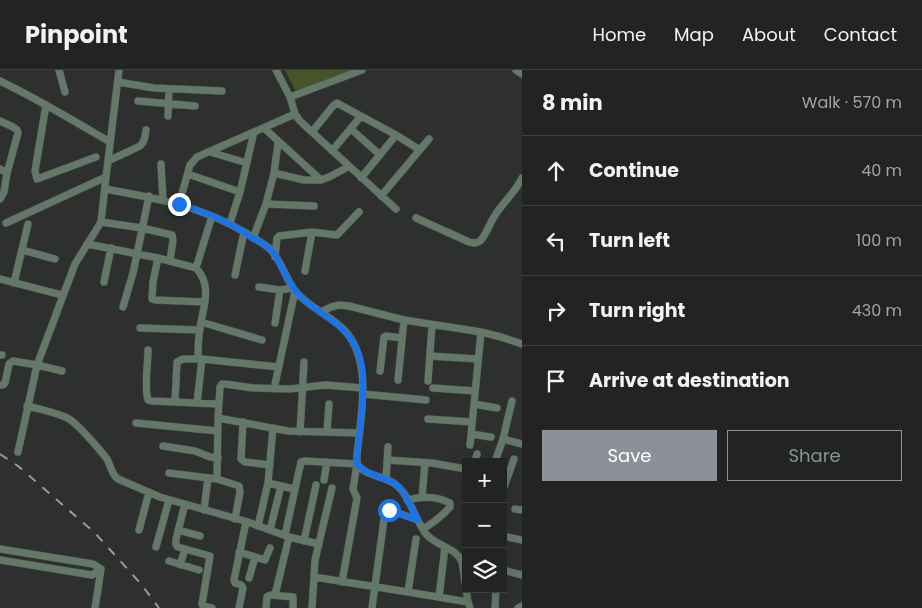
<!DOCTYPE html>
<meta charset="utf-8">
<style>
:root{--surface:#222423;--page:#2e3030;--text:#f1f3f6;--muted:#a2a4a6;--line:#3f4141;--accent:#8c9099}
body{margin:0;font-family:Poppins,sans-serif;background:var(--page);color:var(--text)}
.controls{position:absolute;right:15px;bottom:15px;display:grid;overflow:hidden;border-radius:0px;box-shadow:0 5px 20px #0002}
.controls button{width:45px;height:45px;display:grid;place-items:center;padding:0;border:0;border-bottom:1px solid var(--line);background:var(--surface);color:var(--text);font:25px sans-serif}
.stop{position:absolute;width:15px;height:15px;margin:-11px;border:4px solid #1a73e8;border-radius:50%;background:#fff}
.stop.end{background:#1a73e8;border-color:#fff;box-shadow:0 1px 5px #0008}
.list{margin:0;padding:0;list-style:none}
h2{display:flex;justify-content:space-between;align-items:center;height:65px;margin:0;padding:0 20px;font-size:21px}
h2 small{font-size:16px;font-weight:400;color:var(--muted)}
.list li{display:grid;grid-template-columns:32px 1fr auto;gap:15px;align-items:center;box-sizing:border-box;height:70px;padding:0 20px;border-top:1px solid var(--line)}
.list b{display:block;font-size:19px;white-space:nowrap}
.list em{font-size:16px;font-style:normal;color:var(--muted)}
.actions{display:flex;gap:10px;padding:15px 20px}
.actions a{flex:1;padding:11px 0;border:1px solid var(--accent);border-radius:0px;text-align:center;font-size:18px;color:var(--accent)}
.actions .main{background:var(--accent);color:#fff}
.icon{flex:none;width:28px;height:28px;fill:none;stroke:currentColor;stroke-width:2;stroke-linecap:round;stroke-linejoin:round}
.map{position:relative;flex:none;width:522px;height:538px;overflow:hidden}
header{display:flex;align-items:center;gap:30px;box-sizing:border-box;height:70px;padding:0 25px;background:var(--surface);border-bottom:1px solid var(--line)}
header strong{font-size:24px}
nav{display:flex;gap:28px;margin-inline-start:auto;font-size:18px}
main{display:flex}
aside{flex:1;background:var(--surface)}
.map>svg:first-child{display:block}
.green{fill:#455529}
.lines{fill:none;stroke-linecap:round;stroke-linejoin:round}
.minor-casing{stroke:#4b4e4d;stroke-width:8}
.minor{stroke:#647869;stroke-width:7}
.rail{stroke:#9a9c9c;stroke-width:2;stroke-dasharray:9 9;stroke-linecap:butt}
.route{stroke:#1a73e8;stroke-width:6}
</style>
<header>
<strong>Pinpoint</strong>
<nav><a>Home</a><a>Map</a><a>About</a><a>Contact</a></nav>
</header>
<main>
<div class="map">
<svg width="522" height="538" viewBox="0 0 522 538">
<rect width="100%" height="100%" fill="#2d302f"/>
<path class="green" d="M285 0H362L298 26Z"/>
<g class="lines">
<g class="minor-casing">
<path id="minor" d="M59 0 65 22
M276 0 290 27 295 44
M516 0 522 4
M0 11C38 29 74 51 110 72
M118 12 154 18 222 21
M290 27 362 0
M138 31 195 36
M46 35 35 101 37 109 96 87
M168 46 169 19
M0 51 13 57 17 60 18 63 7 103 4 122 0 129
M264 58 321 110 329 107 348 97
M351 59 380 85
M312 62 333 36 337 33 396 65 361 108
M396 65 420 80
M278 73 274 103 304 110H321
M332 81 361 46
M210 82 247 93
M108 91 140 76C145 72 145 66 146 60
M161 94 163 130
M0 99 7 103
M188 104 240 122
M105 119C156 128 201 136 246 163 254 169 264 173 271 180 282 192 286 210 296 222 309 237 327 244 341 257 374 286 361 345 357 384V394C365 406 384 406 395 414 410 425 415 450 426 464 436 476 457 478 462 492L468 532 470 538
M381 126 429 69
M179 134 190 95 197 87 295 44 300 51 396 139
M266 134 314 136
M416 148 469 172C473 173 476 174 480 171 485 167 490 153 494 147 502 133 515 123 522 108
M101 152 142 158 172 165 173 170 170 191
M6 153 106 107
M230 153 240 122 254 62
M253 168 266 134 274 103
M87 174 158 188 196 198 212 146
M22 180 55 189
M275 187 277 168 279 166 312 162 337 165 359 142
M158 188 153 212 152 229 155 230 205 232
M196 198C213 216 203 237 200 258 198 268 198 279 198 289
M305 201 312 162
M235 205 244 162
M0 209 62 225
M104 212 111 178
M14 213 28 154
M259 217 280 220 293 218
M123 237 133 203 149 126
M321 242 331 237 339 235 349 236 404 250 481 262 501 267 522 274
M201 252 262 270
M275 253 280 220
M140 258 200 260
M148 280C148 293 144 318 148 330L152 331 218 334
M0 285H2
M430 286 478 289
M380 301 384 267 386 266 402 268
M398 310 404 250
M428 311 432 255
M0 315H3L5 313 9 294 13 291 37 295 62 301
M433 318 475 321
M274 319 295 221
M363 324 426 330
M175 332 177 292 183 289H202
M197 333 202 289 279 297
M474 334 497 338
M27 336C39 339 59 343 69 349 78 354 100 380 107 389 111 396 111 404 118 409L160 427 248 452 289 467 319 474
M428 349 472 352
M243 352 241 389 245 392 270 395
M136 353 218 361
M300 362 304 292
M327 362 329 334
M359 363 288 361 218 348 220 317 222 314H225L253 318 290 319 325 315 363 318
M471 364 491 367
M503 369 522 374
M470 375 481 262
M163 376 195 381 210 387 218 388
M18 382 37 295 75 194 101 152 106 107 119 0
M387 390 432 393 466 399
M475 392 477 384
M495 392 503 369 512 331
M169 403 217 409 218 348
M217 409 239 416 240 422 235 449
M386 409 388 377
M324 410 327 392
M268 413 294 419
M503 420 514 389
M422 427 425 393
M407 430C421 426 436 426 450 433V437C442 446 433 453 423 459
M185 434 176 469V475L178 477 210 486 202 534 203 536 212 538
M515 439 522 440
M204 440 208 408
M389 440 418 450
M258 456 268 413 273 358
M139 460 149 422
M178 460 200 466
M270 460 281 416
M285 465 301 392 305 391 357 394 353 419 357 428 342 512
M503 466 522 470
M304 471 316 415
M156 477 169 430
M0 479 93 494 101 499
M239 482 265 490 270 478
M0 490 92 505 101 499
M169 491 199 500
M180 495 185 479
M503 500 522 505
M314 507 315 490 332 418
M249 508 255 487
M408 522 416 469
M275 525 289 467
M439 527 445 477
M95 538 101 499
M239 538 243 518 241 515 235 513 234 510 246 452
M266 538 267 527 268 526 271 525 293 527V538
M312 538 314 507 408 522 468 532
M372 538 385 442
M495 538 496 519
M518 538 522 536"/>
</g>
<use href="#minor" class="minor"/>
<path class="rail" d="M0 384 18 396 95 463 141 514 159 538"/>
</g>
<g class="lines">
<path class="route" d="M179 134C195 139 212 145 228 153 236 157 244 162 251 167 259 171 267 175 273 182 283 197 288 215 301 227 324 249 347 252 359 285 368 310 360 357 357 384V394C366 406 385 406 397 415 406 423 412 439 418 450L389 440"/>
</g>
</svg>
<div class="controls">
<button>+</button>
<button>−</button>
<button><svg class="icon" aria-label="layers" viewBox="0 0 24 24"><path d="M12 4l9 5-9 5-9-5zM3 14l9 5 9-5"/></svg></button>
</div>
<div class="stop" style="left:389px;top:440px"></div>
<div class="stop end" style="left:179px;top:134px"></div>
</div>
<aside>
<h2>8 min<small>Walk · 570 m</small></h2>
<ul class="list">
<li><svg class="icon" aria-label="ahead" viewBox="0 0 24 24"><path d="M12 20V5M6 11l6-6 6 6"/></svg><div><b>Continue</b></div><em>40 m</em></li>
<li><svg class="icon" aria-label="left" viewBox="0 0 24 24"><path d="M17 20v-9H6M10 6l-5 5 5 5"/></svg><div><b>Turn left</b></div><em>100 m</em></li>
<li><svg class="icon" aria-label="right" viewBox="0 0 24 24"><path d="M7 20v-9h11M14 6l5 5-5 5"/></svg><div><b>Turn right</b></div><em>430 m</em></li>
<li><svg class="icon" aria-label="arrive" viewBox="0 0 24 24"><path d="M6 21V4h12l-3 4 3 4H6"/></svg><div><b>Arrive at destination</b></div></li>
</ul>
<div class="actions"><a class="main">Save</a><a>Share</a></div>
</aside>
</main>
